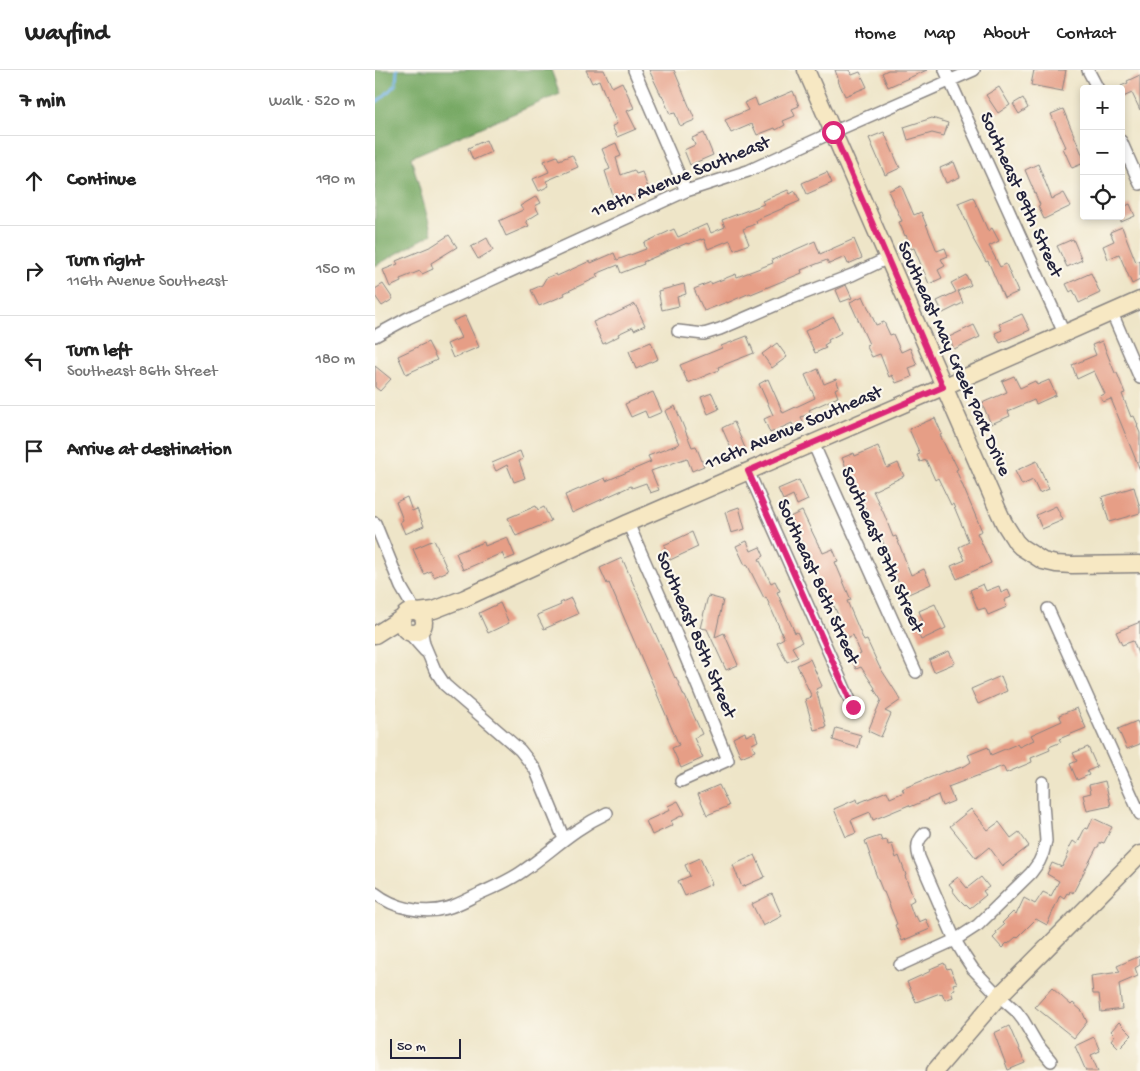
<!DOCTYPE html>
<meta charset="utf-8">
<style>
:root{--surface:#fff;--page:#f2f2f2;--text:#222;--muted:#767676;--line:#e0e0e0}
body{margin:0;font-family:"Gochi Hand",sans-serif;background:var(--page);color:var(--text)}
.controls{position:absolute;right:15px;top:15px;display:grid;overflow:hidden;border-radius:5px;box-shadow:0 2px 8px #0003}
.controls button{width:45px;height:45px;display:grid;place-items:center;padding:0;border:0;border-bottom:1px solid var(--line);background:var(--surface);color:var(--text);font:25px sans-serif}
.scale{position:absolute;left:15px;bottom:12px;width:71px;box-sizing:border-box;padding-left:5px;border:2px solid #22223b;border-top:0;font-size:14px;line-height:18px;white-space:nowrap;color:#22223b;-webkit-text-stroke:4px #fbf7ec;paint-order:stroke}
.stop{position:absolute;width:15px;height:15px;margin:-11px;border:4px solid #db2777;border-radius:50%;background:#fff}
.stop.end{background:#db2777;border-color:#fff;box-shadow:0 1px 5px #0008}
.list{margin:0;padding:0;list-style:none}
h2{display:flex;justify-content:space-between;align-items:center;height:65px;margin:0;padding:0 20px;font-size:21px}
h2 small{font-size:16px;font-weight:400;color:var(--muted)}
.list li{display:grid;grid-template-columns:32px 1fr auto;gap:15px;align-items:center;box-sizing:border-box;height:90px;padding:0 20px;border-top:1px solid var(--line)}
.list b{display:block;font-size:19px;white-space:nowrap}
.list p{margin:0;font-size:16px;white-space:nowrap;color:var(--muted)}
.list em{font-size:16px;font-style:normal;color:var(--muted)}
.icon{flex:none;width:28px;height:28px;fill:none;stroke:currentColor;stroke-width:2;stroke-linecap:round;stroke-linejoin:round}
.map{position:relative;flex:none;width:765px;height:1001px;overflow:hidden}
header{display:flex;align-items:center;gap:30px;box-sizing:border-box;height:70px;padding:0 25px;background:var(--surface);border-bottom:1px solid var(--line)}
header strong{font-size:24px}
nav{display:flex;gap:28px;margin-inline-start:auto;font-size:18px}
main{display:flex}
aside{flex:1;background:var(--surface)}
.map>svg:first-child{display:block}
.forest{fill:#76a864;stroke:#4c6550}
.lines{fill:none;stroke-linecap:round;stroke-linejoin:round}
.stream{stroke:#70b0e3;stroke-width:3}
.building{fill:#e69e86}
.street-casing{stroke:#888482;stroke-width:14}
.secondary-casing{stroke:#888482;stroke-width:19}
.street{stroke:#fff;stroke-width:11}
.secondary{stroke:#f7e8c3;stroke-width:16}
.route{stroke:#db2777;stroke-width:6}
.labels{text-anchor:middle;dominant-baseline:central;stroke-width:4.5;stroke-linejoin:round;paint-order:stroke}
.street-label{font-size:19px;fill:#22223b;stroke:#fbf7ec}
</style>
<header>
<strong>Wayfind</strong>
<nav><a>Home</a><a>Map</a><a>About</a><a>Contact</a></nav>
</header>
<main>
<aside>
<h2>7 min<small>Walk · 520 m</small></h2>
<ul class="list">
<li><svg class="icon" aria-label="ahead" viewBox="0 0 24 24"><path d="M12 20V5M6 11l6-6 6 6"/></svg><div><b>Continue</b></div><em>190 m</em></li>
<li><svg class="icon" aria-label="right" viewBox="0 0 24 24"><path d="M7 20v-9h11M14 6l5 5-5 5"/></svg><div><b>Turn right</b><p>116th Avenue Southeast</p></div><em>150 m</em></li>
<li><svg class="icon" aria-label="left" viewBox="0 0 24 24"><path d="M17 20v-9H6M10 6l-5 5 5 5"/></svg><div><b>Turn left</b><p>Southeast 86th Street</p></div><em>180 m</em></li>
<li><svg class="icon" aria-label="arrive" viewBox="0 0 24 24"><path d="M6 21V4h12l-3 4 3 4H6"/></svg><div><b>Arrive at destination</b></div></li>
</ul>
</aside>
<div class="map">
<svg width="765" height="1001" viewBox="0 0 765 1001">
<rect width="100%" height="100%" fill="#fbf7ec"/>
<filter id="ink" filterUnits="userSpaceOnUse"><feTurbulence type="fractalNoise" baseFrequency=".02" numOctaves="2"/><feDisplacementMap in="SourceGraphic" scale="10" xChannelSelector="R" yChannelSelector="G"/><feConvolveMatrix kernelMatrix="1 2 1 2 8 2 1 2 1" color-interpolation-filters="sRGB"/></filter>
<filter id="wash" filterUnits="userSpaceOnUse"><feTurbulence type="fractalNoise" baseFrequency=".0096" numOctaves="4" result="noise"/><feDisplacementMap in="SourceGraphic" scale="20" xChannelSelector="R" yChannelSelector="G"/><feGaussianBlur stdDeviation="1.12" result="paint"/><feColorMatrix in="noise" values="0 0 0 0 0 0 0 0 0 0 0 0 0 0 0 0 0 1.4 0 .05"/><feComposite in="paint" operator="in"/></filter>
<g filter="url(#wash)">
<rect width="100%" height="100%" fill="#eee5c8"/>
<path class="forest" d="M0 0H176L185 24 36 87 57 164 0 196Z"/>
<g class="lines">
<path class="stream" d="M0 33 8 27 21 14 22 0"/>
</g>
<g id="blocks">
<path class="building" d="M211 0H229L237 17 247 12 259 38 252 41 261 59 242 67 237 56 242 54 224 10 217 13Z
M274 0H299L320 50 305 56 300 43 295 44 287 25H286Z
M460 0H474L477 5 485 2 492 17 470 26 463 11H464Z
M513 0H552L513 17 507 3Z
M659 0H691L687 21 656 15Z
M765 5V40L757 23 746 28V16L753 13 752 11Z
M624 17 635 35 623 43 611 25Z
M418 21 424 36 417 39 420 46 408 51 410 55 401 60 400 58 382 65 377 54 356 63 350 50 373 40 369 33 380 28 383 36Z
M648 28 653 38 644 44 638 34Z
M688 39 709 89V93L697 98 688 78 691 77 676 44Z
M557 48 573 53 569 66 557 63 533 70 529 57Z
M509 62 525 98 510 105 494 68Z
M329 63 338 85 315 95 309 80 320 75 317 68Z
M111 70 116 82 98 90 93 78Z
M241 73 246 86 241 88 246 105 259 100 261 104 267 102 274 120 240 132 230 101 235 99 227 79Z
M197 85 203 97 171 111 174 116 164 121 158 109 174 102 169 91 182 86 184 90Z
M579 92 585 107 571 113 565 98Z
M663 94 677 129 689 123 696 136 669 149 663 136 665 135 650 100Z
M452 102 457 113 432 124 427 113Z
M526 115 539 145 546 142 562 181 570 178 573 186 566 189 570 196 563 200 567 208 554 214 539 178 536 179 531 165 530 166 524 152 527 151 513 121Z
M413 120 415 124 420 121 425 131 381 150 382 153 368 159 374 174 359 180 355 170 333 179 329 169 326 170V169L313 174 312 173 268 192 269 194 246 203 243 195 221 204 223 207 189 223 190 225 164 236 156 220 167 215 171 208 181 204 182 206 215 191 216 193 239 183 242 190 271 179 269 173 299 159 303 167 332 154 336 163 350 157 347 150 389 134 387 131Z
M162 126 166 133 160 136 164 143 151 151 154 156 131 166 124 151 148 140 145 136Z
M598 127 613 161 617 158 624 171 614 176 625 197 631 194 643 222 629 228 613 191 611 192 598 169H599L583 133Z
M755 134 760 146 746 152V138Z
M747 157 761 192 765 190V210L757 214 744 184 733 189 728 176 739 171 735 162Z
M74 165 82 177 56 193 58 199 47 204 45 201 25 209 26 212 15 217 8 200 23 194 21 191 57 176Z
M112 168 118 180 103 189 96 177Z
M479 169 487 188 473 194 470 187 454 194 452 190 426 200 427 203 376 224 375 223 352 233V232L329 241 319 219 336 212V214L361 204 362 207 398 193 397 190 440 171 445 184Z
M698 169 707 190 692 197 682 176Z
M716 203 725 223 704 233 698 220 695 222 691 214Z
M591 205 596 215 583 221 588 233 568 243 562 231 581 222 576 213Z
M8 214 18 229 7 236 0 226V219Z
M309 214 311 224 302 227 304 236 287 240 283 221Z
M471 215 477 228 466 232 461 220Z
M488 226 501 255 509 252 515 265 518 264 526 282 535 278 542 295 534 298 537 307 521 313 517 305 514 307 505 284 497 287 491 275 494 274 475 232Z
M260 234 270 255 259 260 258 257 243 264 244 266 228 274 218 252 234 245 235 246Z
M647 244 655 260 625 273 620 263 627 260 624 254Z
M90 246 104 277 78 288 72 274 86 268 78 251Z
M459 247 466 263 453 270 454 272 449 275 451 278 440 283 430 261Z
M599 255 605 267 579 279 574 267Z
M372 266 379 283 343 297 344 300 313 313 305 295 347 278 346 276Z
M727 271 740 303H742L750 323 747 324 756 347 759 346 763 355 762 356 765 363V400L736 329 728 332 725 326 730 324 719 301 702 309 697 295 721 285 717 275Z
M53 272 62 290 31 304 23 286Z
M276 272 283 289 261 299 254 281Z
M402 273 412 287 397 298 387 284Z
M0 296 16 309 5 321 0 317Z
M443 299 449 314 461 309 464 317 460 319 463 327 434 340 436 343 426 347 429 353 419 357 417 353 395 363 389 349 398 345 384 314 393 309 408 343 440 328 430 305Z
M639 306 645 318 660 311 662 315 674 310 681 325 661 334 659 330 633 341 635 346 616 354 607 333 632 322 627 311Z
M278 322 287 342 273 348 270 341 256 347 250 334Z
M337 323 344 339 333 344 326 327Z
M300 336 317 377 321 376 329 396 317 401 312 388 276 401 284 420 275 423 271 413 257 418 256 416 197 443 190 425 230 408 231 411 276 392 273 386 304 374 290 341Z
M560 348 567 364 565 365 577 390 578 389 583 399 581 400 607 461 602 463 616 493 582 509 576 496 590 490 584 477 594 472 578 434 576 435 563 408 560 410 551 390 545 392 542 385 545 384 534 359Z
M359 352 370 378 358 383 347 358Z
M503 376 512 398 523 393 529 406 498 421 509 444 518 467 521 466 536 505 549 499 556 514 529 526 518 499 516 500 511 488 514 487 506 467 501 469 494 449H495L474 402H473L467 388 479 383 480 386Z
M145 381 148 389 144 391 150 408 139 412 132 395 121 401 117 393Z
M662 391 674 419 664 423 658 410 647 415 640 401Z
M424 410 433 430 422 435 418 425 408 430 403 419Z
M759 417 765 438V443L734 452 727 427Z
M32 427 37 441 42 439 49 456 30 464 25 452 28 450 21 432Z
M161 436 163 440 169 437 176 451 141 466 133 448Z
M681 436 688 450 667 459 661 445Z
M364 437 370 459 356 463 350 442Z
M427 441 444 476H445L448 483 458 479 463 491 460 492 476 530 472 531 489 571 492 570 504 596 526 630 510 641 516 644 506 667 493 661 506 630 499 619 500 618 486 597 481 599 476 588 486 584 478 565 467 570 461 557 467 554 459 536 454 538 443 513 445 512 415 447Z
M317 462 323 477 295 490 289 475Z
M132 467 140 486 130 490 127 483 88 500 81 483 109 472 110 476Z
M59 470 73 501 59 507 56 501 49 504 38 479Z
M372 471 376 481 385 477 389 486 384 489 396 513 400 511 405 521 402 522 420 563 422 562 427 572 417 577 423 587 412 592 402 572 409 568 391 527 389 528 372 494 370 495 361 476Z
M247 488 300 608 301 607 309 626H310L327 664 319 668 328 688 306 698 297 678 304 675 234 513 232 514 225 498Z
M608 514 611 521 624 516 626 523 633 520 636 527 629 530 632 537 613 545 610 538 603 540 595 520Z
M333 526 348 530 340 567 349 563 363 595 351 600 332 559 325 558Z
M196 528 203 544 169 559 162 545 186 535 185 533Z
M125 533 134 553 113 563 104 543Z
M560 534 571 558 546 570 539 555 548 551 544 541Z
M765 552V586H764L758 571 747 575 741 562Z
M574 581 580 593 559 602 554 590Z
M435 589 447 616 441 619 451 657 439 660 430 629 437 627 422 595Z
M626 606 632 621 603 634 596 619Z
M702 638 711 658 684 669 686 672 674 677 675 680 656 688 657 692 631 703 628 696 573 717 579 731 567 736 563 725 535 737 534 735 498 750 495 742 476 750 481 763 471 767 459 739 482 729 483 733 512 721 515 728 529 722 527 719 571 701 572 702 590 696 596 692 593 685 613 677 616 685 642 674 644 677 659 670 656 665 687 651 684 645Z
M762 651 765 658V674L752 679 743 659Z
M461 658 486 665 483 678 458 670Z
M370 662 371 666 380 662 383 671 377 674 380 681 366 687 358 668Z
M713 677 722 697 712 701 714 705 702 710 695 694 702 691 698 683Z
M730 711 736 736 712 741 708 725 716 723 714 715Z
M344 715 354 736 332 745 323 724Z
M303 731 310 744 296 751 298 755 277 765 271 751 295 740 293 736Z
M596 739 613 760 624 752 636 768 644 762 654 776 628 796 614 777 601 788 575 756Z
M718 748 737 757 729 773 726 772 723 777H722L698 823 695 821 694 824 692 823 689 828 685 825 672 855 661 849 642 868 641 867 633 874 632 873 627 878 618 868 622 864 621 862 629 855 627 853 638 842 641 845 649 828 660 834 668 822 676 826 684 811 672 804 677 793 687 797 694 783 692 782 698 771 702 774 710 758 713 759Z
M505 766 507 771 512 770 513 775 517 774 521 788 524 786 531 805 530 806 539 830 534 833 539 847 541 846 544 852 551 849 555 859 527 871 520 855 522 854 509 822H508L500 802H501L490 771Z
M380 785 390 807 367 817 358 795Z
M325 788 337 814 310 826 303 811 315 806 310 795Z
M583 807 592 818 606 807 614 817 608 821 611 825 595 838 591 834 590 835 584 829 577 820 578 819 574 814Z
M397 824 407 846 388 856 377 834Z
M765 886V895L760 898 763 906 744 914 747 939 726 942 724 924H718L716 906 745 902 742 896Z
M569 893 572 899 575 898 582 913 578 914 580 919 576 921 578 927 570 930 567 923 566 924 565 923 541 932 532 912 556 901 555 899Z
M677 918 696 935 698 933 707 941 712 952 699 968 660 937Z
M744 952 757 965 744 978 736 970 740 965 736 961Z
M634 956 650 993 633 1000 619 963Z
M719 967 725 981 716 985 723 1001H711L700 976Z"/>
</g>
</g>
<g filter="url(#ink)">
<use href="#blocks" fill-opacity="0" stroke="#888482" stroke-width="1"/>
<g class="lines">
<g class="street-casing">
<path id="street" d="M259 0 311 121
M570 0 689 263
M713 0 723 19
M746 71 765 114
M737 243 765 308
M303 261 329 264 345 259 417 228 477 205 513 188
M0 266 33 248 311 121 373 101 458 62 599 0
M438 373 541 602
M373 401 478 637
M0 453 26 517 40 541
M253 453 292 542 353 690 306 711
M673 539 765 744
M48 556 47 563 49 574 60 600 70 615 145 680 160 699 189 769
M33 562 50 581
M550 763C542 770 541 777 544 787L580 870 590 887 598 899 624 926 641 941 648 950 662 974 676 991
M0 823C19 838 48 845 72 838 83 835 93 829 104 824 119 817 134 811 148 801 177 781 198 759 232 743
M525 895 580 870 603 855 656 803 664 792 668 783 671 771 670 758 668 734V712"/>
</g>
<g class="secondary-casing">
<path id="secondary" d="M431 0 623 440 629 453 641 472 646 477 668 491 681 494 697 495 765 494
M27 552a11 11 0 1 1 22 0a11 11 0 1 1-22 0Z
M43 542 59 540 90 528 253 453 568 317 765 230
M0 565 27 548
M560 1001 624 926 765 784"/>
</g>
<use href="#street" class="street"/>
<use href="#secondary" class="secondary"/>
</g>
</g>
<g class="lines" filter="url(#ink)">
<path class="route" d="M458 62 568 317 373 401 478 637"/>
</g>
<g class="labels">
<g class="street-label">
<text transform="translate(306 108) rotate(-22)">118th Avenue Southeast</text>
<text transform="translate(645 125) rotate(66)">Southeast 89th Street</text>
<text transform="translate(578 289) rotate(66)">Southeast May Creek Park Drive</text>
<text transform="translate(419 359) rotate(-23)">116th Avenue Southeast</text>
<text transform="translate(506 480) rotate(66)">Southeast 87th Street</text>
<text transform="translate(442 512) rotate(66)">Southeast 86th Street</text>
<text transform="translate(320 565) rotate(67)">Southeast 85th Street</text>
</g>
</g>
</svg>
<div class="controls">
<button>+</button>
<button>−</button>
<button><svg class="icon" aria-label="locate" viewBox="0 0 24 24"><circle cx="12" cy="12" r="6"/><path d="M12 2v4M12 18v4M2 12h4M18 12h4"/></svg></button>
</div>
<div class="scale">50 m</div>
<div class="stop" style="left:458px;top:62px"></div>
<div class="stop end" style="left:478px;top:637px"></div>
</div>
</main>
